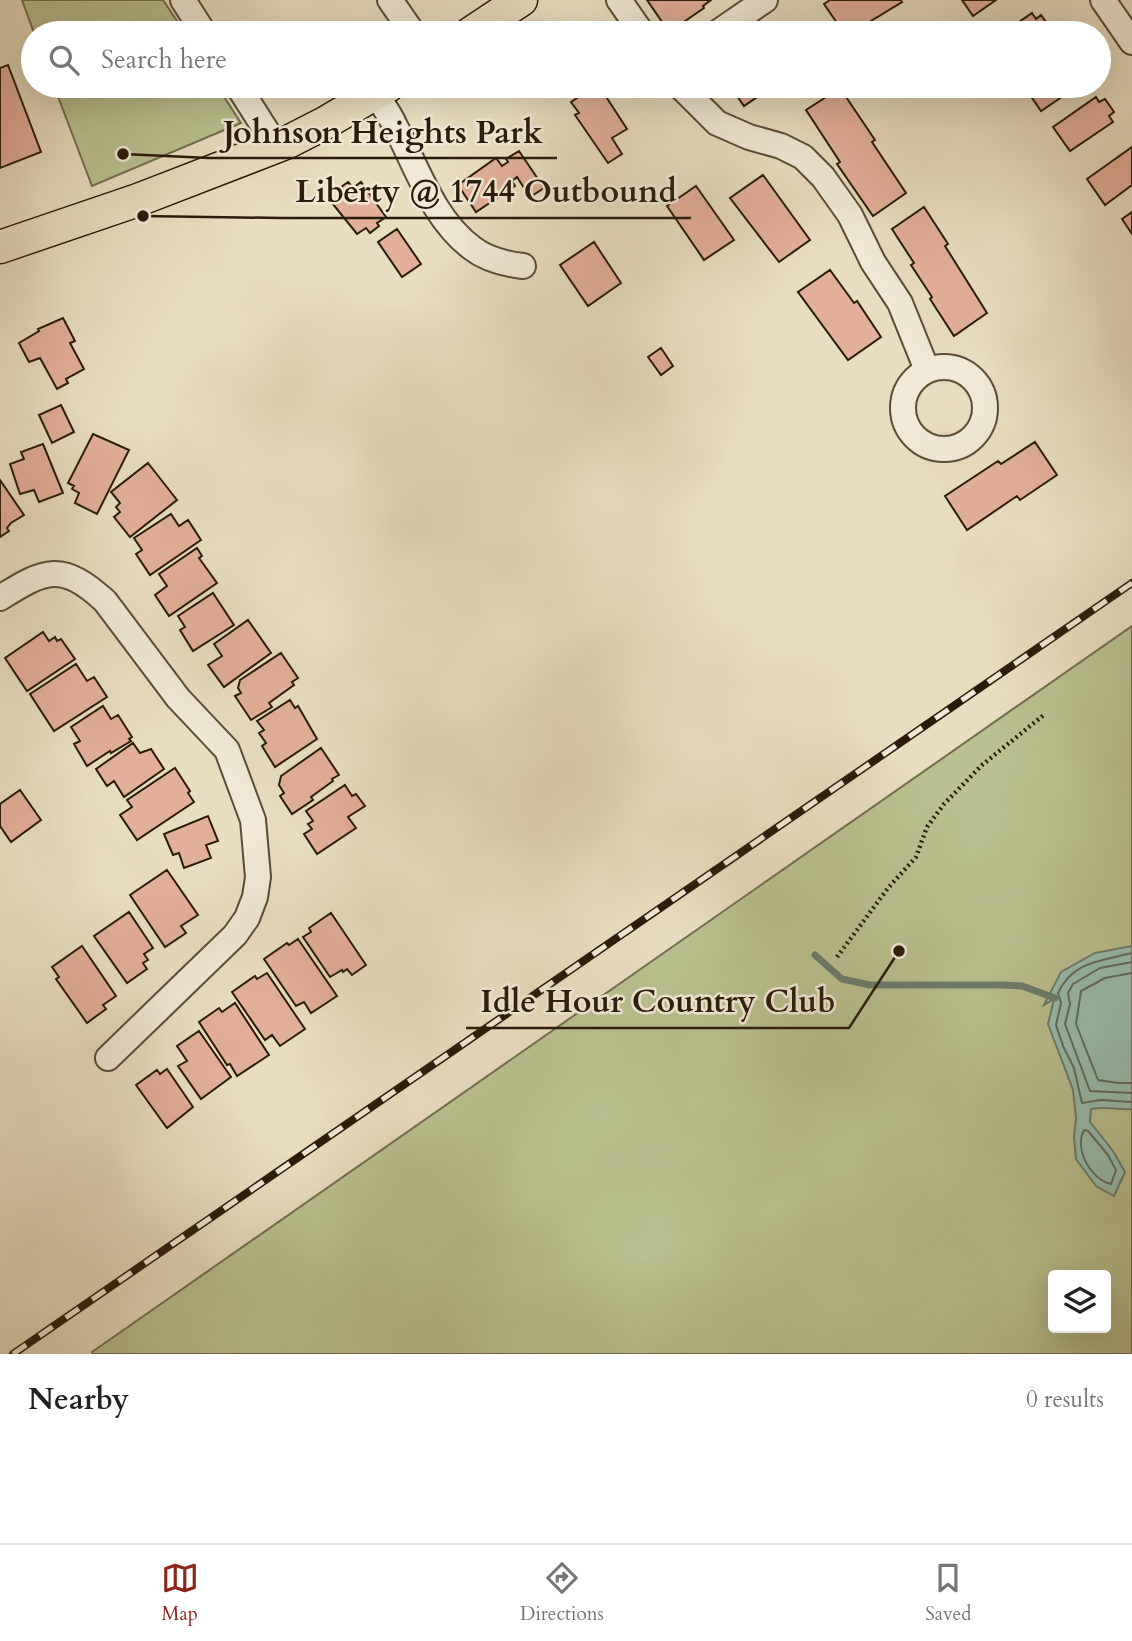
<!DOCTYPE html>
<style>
:root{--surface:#fff;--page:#f6f6f6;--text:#202124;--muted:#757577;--line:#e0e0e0;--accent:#8f2418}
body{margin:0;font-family:Cardo,serif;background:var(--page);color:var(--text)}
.controls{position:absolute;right:21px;bottom:21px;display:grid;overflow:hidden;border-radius:7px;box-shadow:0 7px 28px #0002}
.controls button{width:63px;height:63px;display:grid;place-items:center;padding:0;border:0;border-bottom:2px solid var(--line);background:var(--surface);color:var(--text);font:35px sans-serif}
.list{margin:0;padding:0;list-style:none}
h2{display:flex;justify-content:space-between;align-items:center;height:91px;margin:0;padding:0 28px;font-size:30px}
h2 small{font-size:23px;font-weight:400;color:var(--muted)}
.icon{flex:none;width:38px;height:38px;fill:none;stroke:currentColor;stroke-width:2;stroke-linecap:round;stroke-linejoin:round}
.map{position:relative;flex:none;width:1132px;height:1354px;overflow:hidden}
.search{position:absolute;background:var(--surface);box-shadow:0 7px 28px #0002;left:21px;right:21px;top:21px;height:77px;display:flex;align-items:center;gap:18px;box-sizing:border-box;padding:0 24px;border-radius:38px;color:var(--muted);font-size:26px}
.sheet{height:189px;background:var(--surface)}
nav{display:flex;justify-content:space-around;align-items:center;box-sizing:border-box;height:98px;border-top:2px solid var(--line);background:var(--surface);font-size:19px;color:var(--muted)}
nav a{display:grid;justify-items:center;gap:4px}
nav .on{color:var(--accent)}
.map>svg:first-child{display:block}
.green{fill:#bac08f;stroke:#726e4c;stroke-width:2;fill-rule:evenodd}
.water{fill:#98bdad;stroke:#6c7c6b;stroke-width:2}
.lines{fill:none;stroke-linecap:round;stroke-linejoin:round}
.shore{stroke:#616c5b;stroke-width:2}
.stream{stroke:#6c7c6b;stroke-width:7}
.building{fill:#e2af98;stroke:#2a1b09;stroke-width:2}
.minor-casing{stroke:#5a4c36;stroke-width:28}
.major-casing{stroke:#2a1b09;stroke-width:35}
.path{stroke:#2a1b09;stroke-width:4.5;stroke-dasharray:2 3.5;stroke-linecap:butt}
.minor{stroke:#f1e9d5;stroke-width:24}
.major{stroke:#e9ddbf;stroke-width:32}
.rail-casing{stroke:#2a1b09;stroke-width:8}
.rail{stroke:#f1e9d5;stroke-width:5;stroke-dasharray:16;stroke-linecap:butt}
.leader{fill:none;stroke:#2a1b09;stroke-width:2.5}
.callout-dot{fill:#2a1b09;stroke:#f1e9d5;stroke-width:2.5}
.callout-label{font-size:32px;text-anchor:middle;font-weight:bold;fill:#2a1b09;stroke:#f1e9d5;stroke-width:5;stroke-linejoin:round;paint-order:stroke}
</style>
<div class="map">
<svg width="1132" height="1354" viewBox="0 0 1132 1354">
<rect width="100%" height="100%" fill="#e9ddbf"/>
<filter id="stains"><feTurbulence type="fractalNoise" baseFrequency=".00286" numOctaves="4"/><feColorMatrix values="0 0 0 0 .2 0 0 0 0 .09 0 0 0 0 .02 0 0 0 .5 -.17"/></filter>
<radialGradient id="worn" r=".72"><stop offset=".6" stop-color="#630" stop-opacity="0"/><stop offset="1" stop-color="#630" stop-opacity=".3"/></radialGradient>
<path class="green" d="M22 0H163L185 33H34Z
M54 86H217L241 123 92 186Z
M1132 626V1354H93L92 1352ZM1053 1275H1106V1328H1053Z"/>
<path class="water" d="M1132 946V1109C1118 1110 1105 1106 1091 1109L1090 1122 1113 1151 1125 1172 1114 1196 1096 1186 1076 1159 1074 1137 1076 1118 1073 1090 1048 1024 1054 999 1044 1005 1061 972 1095 953Z"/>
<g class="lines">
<path class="shore" d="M1132 953C1101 961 1073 961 1058 993L1061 1003 1056 1025 1063 1046 1074 1068 1082 1103 1101 1100 1132 1102
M1132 962 1100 968 1073 984 1068 993 1070 1004 1065 1024 1090 1091 1132 1093
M1132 973 1105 978 1081 991 1076 1024 1098 1080 1118 1083H1132
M1084 1130 1088 1131 1108 1155 1116 1170 1111 1184C1090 1179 1074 1149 1084 1130Z"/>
<path class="stream" d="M815 955 842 979 870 985H1002L1022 986 1055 998"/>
</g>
<path class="building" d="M647 0H711L703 6 704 8 669 32Z
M830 0H901L902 2 851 33H844L824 4Z
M962 0H996L973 16Z
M1032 13 1036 19 1041 15 1051 29 1047 33H1003Z
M8 65 41 152 0 168V68Z
M730 86H773L744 106Z
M1024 86H1078L1041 111Z
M594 87 599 94 603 92 627 129 612 138 622 154 608 163 575 115 579 113 571 102Z
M840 88 875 140 872 142 906 193 873 216 837 164 840 162 806 110Z
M1096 97 1099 102 1105 99 1114 112 1109 116 1113 122 1070 151 1053 127Z
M1132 147V185L1105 205 1087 179Z
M519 151 544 188 530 197 517 177 512 181 515 186 476 212 458 185 496 158 502 166 508 162 506 159Z
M763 175 810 240 779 262 730 198Z
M348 182 353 188 361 182 386 217 377 223 379 226 370 233 366 228 357 234 332 203 342 197 337 190Z
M696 186 734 240 704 260 667 206Z
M924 207 948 244 945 246 987 313 954 336 930 299 932 297 911 265 914 263 892 229Z
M1132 212V234L1122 219Z
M397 229 421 264 402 277 378 242Z
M594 242 621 283 588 306 560 265Z
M830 270 854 303 857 301 881 337 848 360 798 292Z
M63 318 75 341 70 343 84 369 66 379 68 383 57 389 40 358 29 362 19 343 39 331 38 329Z
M661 348 673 366 661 375 648 357Z
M61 405 74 432 52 443 39 415Z
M93 434 129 450 97 514 75 503 79 493 72 489 74 486 68 483Z
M1035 442 1057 475 1020 500 1017 496 967 530 945 496 998 461 1001 464Z
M43 444 63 493 39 502 34 490 20 494 10 464 24 459 21 452Z
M148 463 177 500 130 537 114 517 120 512 116 507 120 503 111 492Z
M0 480 24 515 11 523 7 528 9 531 0 537Z
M171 514 179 526 188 520 201 540 150 575 136 554 142 550 134 538Z
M197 548 202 556 199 558 217 583 169 616 155 595 167 586 159 574Z
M213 593 234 625 193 651 180 630 185 627 178 616Z
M248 620 271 653 224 687 208 665 222 656 214 644Z
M43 632 49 641 55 637 57 641 61 639 75 659 27 691 5 658Z
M281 653 298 678 292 682 294 685 269 703 272 707 251 720 235 696 241 693 238 688 240 680Z
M76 664 87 681 94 677 107 697 54 731 30 694Z
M290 700 295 708 298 706 317 739 275 767 262 746 266 743 259 733 264 730 257 721Z
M103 706 111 719 118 715 132 737 129 739 131 741 111 753 110 751 87 766 74 744 80 741 71 727Z
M133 743 140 753 151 749 164 769 124 797 114 781 107 786 96 769Z
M321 748 339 775 332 779 333 781 311 797 313 800 292 814 280 796 284 793 279 785 281 776Z
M175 768 190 791 188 793 194 802 137 840 120 815 132 807 127 800Z
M345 785 352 796 356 794 365 806 348 817 356 828 317 854 304 834 312 829 308 824 313 821 306 811Z
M20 790 41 820 11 842 0 826V804Z
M208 816 218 841 206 845 211 858 184 868 179 853 173 855 164 834Z
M167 870 198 915 181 926 186 933 165 947 130 895Z
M129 912 153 948 144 954 148 960 143 963 147 969 127 983 94 936Z
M331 913 366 965 352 975 347 969 343 972 342 970 330 977 303 937 311 932 309 928Z
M298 939 337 996 311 1013 304 1002 296 1006 264 959 287 943 289 945Z
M82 946 116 996 103 1005 106 1009 87 1023 56 979 59 977 52 967Z
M267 973 305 1029 280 1046 272 1035 265 1040 232 992 255 976 257 979Z
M235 1003 269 1055 237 1076 230 1064 227 1065 199 1022 219 1008 222 1012Z
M199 1031 231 1077 201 1099 178 1066 187 1061 177 1046Z
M167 1069 193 1107 167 1128 136 1085 157 1070 160 1074Z"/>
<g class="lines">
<g class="minor-casing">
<path id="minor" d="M183 0 204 33
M390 0 413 33
M619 0 642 33
M1103 0 1132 42
M717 33 765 0
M238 86 276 146
M680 86 717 123 749 137 781 146 803 157 823 177 850 215 873 262 900 303 927 370
M375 94C382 104 390 114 395 126 417 167 433 219 472 248 486 259 506 264 523 266
M903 408a41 41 0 1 1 82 0a41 41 0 1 1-82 0Z
M0 598C46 569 62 562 105 601L178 698 227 750 253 820 258 877 255 897 247 918 235 935 108 1058"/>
</g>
<g class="major-casing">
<path id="major" d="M471 33 521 0
M0 247 138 200 288 142 325 123 388 86"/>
</g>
<path class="path" d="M837 957 888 888 916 857 927 827 944 804 982 765 1045 714"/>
<use href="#minor" class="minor"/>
<use href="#major" class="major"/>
<g class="rail-casing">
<path id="rail" d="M13 1354 1132 583"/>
</g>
<use href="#rail" class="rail"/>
</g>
<path class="leader" d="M123 154L209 158H557M143 216L282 218H691M899 951L849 1028H466"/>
<g class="callout-dot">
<circle cx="123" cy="154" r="7"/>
<circle cx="143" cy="216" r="7"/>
<circle cx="899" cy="951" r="7"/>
</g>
<g class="callout-label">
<text x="383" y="143">Johnson Heights Park</text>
<text x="486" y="202">Liberty @ 1744 Outbound</text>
<text x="658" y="1012">Idle Hour Country Club</text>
</g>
<rect width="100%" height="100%" filter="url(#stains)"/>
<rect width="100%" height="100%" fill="url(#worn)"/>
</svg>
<div class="controls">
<button><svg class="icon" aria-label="layers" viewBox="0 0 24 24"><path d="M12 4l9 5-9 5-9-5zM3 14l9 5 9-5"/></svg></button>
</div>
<div class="search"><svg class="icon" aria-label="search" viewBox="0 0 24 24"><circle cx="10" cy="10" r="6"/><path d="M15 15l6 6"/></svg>Search here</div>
</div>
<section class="sheet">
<h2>Nearby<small>0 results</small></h2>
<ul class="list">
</ul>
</section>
<nav>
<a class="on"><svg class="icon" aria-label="map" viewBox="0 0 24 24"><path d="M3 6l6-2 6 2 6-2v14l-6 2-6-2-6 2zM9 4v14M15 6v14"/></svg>Map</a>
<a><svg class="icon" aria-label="directions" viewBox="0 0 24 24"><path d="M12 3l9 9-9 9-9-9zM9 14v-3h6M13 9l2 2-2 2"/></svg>Directions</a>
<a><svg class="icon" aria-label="saved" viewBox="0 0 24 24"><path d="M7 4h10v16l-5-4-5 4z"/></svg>Saved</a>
</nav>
